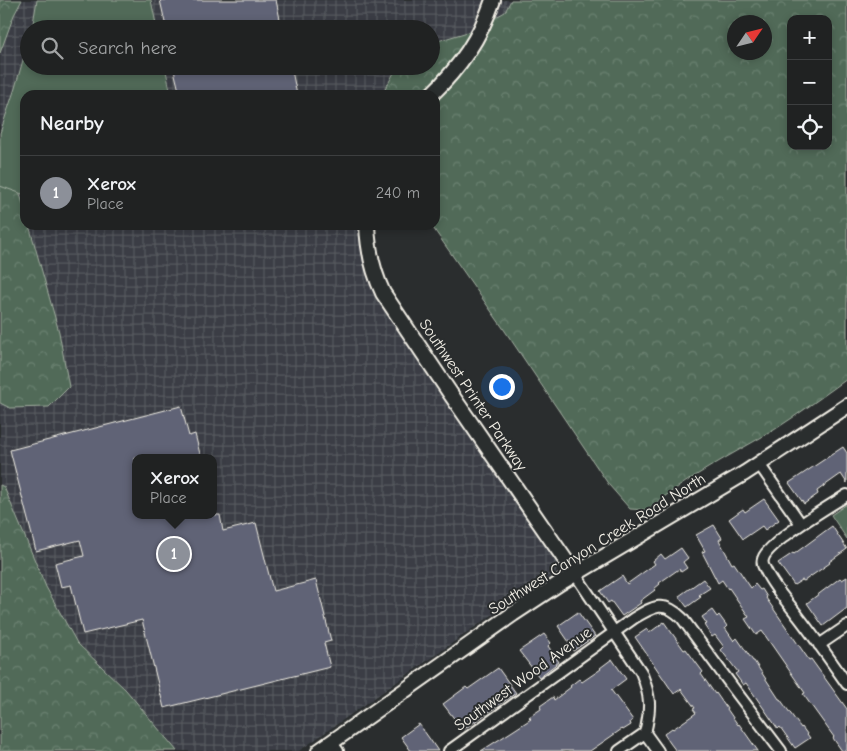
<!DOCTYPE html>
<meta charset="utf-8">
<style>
:root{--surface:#202222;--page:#2d2f2f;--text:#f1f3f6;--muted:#a2a4a5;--line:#3d3f40;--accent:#8c9099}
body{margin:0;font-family:"Comic Neue",sans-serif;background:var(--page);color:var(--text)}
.controls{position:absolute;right:15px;top:15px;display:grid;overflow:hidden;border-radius:10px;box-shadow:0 2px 8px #0003}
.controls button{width:45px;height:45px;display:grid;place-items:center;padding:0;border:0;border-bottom:1px solid var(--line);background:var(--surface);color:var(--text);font:25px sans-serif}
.compass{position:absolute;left:727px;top:15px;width:45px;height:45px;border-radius:50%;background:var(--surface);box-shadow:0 2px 8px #0003;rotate:55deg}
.you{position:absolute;left:501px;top:386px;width:18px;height:18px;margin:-12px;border:4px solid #fff;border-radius:50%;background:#1a73e8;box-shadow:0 0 0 8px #1a73e833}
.badge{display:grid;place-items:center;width:32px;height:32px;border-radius:50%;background:var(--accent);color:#fff;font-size:16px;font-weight:700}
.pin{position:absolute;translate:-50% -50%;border:2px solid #fff;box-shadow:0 1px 5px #0006}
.popup{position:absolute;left:132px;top:454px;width:85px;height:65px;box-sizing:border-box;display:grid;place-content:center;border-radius:10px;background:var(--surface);filter:drop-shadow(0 1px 4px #0005);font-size:16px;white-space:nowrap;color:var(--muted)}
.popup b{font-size:19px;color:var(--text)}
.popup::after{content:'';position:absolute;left:50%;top:100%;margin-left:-10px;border:10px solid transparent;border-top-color:var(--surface)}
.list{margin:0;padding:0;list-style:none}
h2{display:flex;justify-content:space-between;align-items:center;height:65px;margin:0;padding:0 20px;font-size:21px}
h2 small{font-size:16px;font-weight:400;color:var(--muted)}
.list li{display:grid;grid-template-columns:32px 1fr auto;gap:15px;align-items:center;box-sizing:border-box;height:75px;padding:0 20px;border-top:1px solid var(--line)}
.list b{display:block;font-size:19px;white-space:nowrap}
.list p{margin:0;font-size:16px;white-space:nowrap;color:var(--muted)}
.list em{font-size:16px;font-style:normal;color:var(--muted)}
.icon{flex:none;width:28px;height:28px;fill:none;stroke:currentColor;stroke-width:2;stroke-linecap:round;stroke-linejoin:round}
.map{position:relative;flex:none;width:847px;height:751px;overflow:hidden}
.search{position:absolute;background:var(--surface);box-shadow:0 2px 8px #0003;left:20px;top:20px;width:420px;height:55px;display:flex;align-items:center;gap:12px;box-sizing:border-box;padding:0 18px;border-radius:28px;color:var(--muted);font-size:19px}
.panel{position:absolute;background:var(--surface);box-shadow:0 2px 8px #0003;left:20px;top:90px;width:420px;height:140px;border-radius:15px}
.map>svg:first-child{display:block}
.industrial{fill:url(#industrial-grid);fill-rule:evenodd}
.forest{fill:url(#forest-crowns);stroke:#a2aea0;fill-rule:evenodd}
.park{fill:#516b59;stroke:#a2aea0}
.building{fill:#616476;stroke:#f4f1e8}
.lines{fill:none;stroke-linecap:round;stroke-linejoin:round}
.street-casing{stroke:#f4f1e8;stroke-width:14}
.secondary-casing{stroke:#f4f1e8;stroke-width:18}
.street{stroke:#2a2d2e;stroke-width:10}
.secondary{stroke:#2a2d2e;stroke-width:14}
.labels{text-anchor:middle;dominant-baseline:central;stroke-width:4;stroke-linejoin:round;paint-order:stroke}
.street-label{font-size:16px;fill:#f4f1e8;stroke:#2a2d2e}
</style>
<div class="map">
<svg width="847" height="751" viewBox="0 0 847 751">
<defs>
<pattern id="industrial-grid" width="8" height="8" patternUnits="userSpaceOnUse" patternTransform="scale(1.25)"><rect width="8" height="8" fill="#3a3e44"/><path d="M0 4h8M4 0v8" fill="none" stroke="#575a5f"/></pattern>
<pattern id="forest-crowns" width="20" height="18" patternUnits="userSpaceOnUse" patternTransform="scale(1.25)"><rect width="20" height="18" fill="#516b59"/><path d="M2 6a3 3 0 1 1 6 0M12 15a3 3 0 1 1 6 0" fill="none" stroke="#6b8171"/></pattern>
</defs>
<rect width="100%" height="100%" fill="#2a2d2e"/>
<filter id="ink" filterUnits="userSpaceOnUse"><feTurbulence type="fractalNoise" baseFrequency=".02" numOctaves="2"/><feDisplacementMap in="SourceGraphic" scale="10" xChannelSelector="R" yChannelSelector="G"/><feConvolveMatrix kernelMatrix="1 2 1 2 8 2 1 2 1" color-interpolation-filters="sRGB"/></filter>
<g filter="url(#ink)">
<path class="industrial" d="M0 0H602L435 95H25V225H359L369 281 392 321 557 557 558 568 553 576 532 587 299 751H47L0 688ZM29 29H431V66H29ZM135 458H213V515H135Z"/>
<path class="forest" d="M0 0H22L14 15 0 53Z
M511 0H847V379C823 396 799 414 774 430 731 455 686 478 647 510L630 509 609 485 503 328 431 225H435V95H382L396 69 400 66H431V43L471 31 505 12ZM791 19H828V146H791ZM734 22H764V52H734Z
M0 145 11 163 25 211V225H29L59 332 69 387 49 407 10 408 0 403Z
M0 485 4 487 46 587 77 643 126 690 177 751H0Z"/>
<path class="park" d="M37 0H151L157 29H32Z
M29 39V66H165L171 95H25V195L0 186V133L15 88Z
M847 504V539L831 515Z"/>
<path class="building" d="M160 0H276L282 29H169L168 26 166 27Z
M173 66H291L297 95H180Z
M181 406 189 436 195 434 201 458H135V515H220L223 531 256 523 273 591 316 580 331 641 324 643 330 667 164 708 142 620 83 634 71 585 61 587 55 563 84 556 80 540 36 551 10 450Z
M843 447 847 453V483L841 474 817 491 818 494 804 504 789 483Z
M764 499 779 520 765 530 762 526 743 539 729 519 743 509 745 512Z
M714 525 722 538 719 540 732 564 734 563 751 588 755 584 760 590 762 589 767 597 766 598 809 660 811 659 847 709V751H842L833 738 834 737 803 694 805 693 762 631 756 635 745 619 749 617 729 588 728 589 722 580 718 583 702 552 705 551 696 535Z
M832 526 847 549 829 562 830 563 804 581 802 580 794 585 778 563 793 553 794 554Z
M681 548 688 558 683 562 687 568 681 572 679 569 659 583 660 584 654 589 655 590 640 601 641 603 622 616 611 601 608 603 600 591 622 576 627 584 655 564 653 561 661 554 665 559Z
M847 577V608L823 626 807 603 840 578 842 580Z
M703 579 710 588 699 595 701 597 687 607 679 596Z
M712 610 717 617 719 615 727 626 725 628 734 641 737 638 753 661H754L779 699H780L801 728 802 727 810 738 795 748 780 727 778 729 746 683 743 685 735 674 738 672 721 650 724 647 715 635 712 637 704 625 707 624 702 617Z
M578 612 595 636 573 651 568 643 569 642 558 626Z
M664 622 684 650 686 649 703 672 701 674 715 694 716 693 738 725 739 724 758 751H676L670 743 664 734 672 728 673 729 696 713 693 709 695 708 681 689 674 694 635 637 647 629 649 633Z
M544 634 551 643 548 646 559 662 539 677 519 651Z
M612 659 626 679 611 690 633 720 630 722 631 725 623 730 622 729 590 751H481L511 732 531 719 529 717 541 709 540 706 553 697 554 700 571 687 570 686 579 679 582 682 601 669 600 668Z
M498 668 516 693 463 730 443 704 466 687 468 689Z
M419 724 429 738 438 751H411L401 737Z"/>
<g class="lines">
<g class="street-casing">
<path id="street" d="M759 464 801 524
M847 495C831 505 767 543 763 559 762 562 763 566 765 569 772 586 787 601 798 616 815 638 831 661 847 684
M575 574 641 672C651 697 651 708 645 733
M819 645 847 626
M645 733 658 751
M331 742 338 751
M449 751 634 618C654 606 664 600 682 618L734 689 781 751
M619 751 645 733"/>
</g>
<g class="secondary-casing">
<path id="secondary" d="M431 95C460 67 480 38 493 0
M367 225C368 249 373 272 383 293L450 393 575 574
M319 751 513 614 560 583 745 473 847 406"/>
</g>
<use href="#street" class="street"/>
<use href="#secondary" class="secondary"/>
</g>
</g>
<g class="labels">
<g class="street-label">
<text transform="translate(473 395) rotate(56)">Southwest Printer Parkway</text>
<text transform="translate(597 544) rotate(-32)">Southwest Canyon Creek Road North</text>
<text transform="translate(523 679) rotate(-36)">Southwest Wood Avenue</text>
</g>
</g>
</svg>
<div class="controls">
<button>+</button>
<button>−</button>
<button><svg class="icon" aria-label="locate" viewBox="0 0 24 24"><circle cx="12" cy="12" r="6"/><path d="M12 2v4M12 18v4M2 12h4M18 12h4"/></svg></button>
</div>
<svg class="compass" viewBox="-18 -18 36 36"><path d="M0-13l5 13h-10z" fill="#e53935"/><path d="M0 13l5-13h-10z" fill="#a2a4a5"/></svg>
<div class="you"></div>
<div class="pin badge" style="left:174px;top:554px">1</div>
<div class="popup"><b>Xerox</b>Place</div>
<div class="search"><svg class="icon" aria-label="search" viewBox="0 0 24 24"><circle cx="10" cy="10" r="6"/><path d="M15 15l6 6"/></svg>Search here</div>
<section class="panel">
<h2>Nearby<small></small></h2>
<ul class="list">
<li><span class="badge">1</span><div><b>Xerox</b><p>Place</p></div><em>240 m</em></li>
</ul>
</section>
</div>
